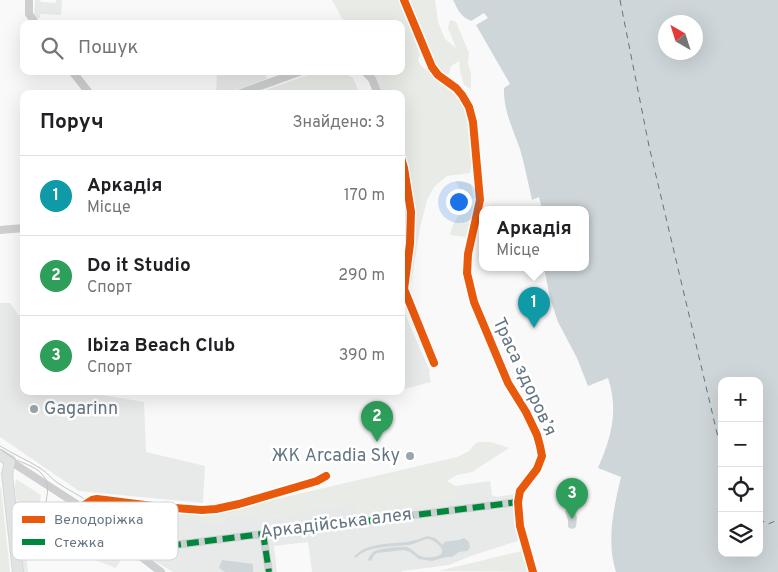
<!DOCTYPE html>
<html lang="uk">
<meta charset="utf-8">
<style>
:root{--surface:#fff;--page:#f2f2f2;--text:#202124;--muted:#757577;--line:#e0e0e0;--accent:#1a73e8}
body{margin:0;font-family:Overpass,sans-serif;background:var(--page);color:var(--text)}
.controls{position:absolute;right:15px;bottom:15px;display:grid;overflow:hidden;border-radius:10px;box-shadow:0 5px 20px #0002}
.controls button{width:45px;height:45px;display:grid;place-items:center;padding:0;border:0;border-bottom:1px solid var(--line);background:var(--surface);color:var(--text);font:25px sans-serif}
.compass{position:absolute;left:658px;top:15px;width:45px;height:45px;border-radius:50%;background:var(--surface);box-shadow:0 5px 20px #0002;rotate:321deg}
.you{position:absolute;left:458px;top:201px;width:18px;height:18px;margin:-12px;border:4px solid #fff;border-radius:50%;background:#1a73e8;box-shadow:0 0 0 8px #1a73e833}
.badge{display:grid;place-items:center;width:32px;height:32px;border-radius:50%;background:var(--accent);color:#fff;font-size:16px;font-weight:700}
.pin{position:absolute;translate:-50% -41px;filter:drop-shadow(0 1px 2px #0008)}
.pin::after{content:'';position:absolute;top:26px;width:18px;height:15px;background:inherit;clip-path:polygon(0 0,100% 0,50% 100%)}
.popup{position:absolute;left:479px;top:206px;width:110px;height:65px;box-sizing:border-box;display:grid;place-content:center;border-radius:10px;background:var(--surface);filter:drop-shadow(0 1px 4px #0005);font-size:16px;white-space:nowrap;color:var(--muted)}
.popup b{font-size:19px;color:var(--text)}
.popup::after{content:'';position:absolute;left:50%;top:100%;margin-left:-10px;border:10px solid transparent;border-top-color:var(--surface)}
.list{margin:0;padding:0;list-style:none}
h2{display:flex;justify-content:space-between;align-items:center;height:65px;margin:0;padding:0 20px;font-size:21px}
h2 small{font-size:16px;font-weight:400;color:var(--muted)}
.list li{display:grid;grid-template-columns:32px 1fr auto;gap:15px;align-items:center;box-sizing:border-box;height:80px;padding:0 20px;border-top:1px solid var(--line)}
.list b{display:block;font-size:19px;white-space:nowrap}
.list p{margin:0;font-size:16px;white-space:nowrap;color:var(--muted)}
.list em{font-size:16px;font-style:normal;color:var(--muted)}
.icon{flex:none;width:28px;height:28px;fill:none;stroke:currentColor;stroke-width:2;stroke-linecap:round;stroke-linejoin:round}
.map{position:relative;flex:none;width:778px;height:572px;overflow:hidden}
.search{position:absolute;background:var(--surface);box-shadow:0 5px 20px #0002;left:20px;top:20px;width:385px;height:55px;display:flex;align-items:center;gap:12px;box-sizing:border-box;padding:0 18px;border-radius:10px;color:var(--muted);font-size:19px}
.panel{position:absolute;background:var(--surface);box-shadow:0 5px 20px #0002;left:20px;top:90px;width:385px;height:305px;border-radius:10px}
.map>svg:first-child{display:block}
.built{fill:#e8e9e9}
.green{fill:#e8ebe6}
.water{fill:#ced6d9;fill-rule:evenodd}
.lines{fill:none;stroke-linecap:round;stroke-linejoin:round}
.ferry{stroke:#60757c;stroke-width:1;stroke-dasharray:6 5;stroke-linecap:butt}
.major-casing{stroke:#d5d6d7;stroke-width:12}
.minor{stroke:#cecfd0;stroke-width:8}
.major{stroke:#e1e2e2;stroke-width:10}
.tram{stroke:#c3c5c6;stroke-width:1}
.quiet{stroke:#00873e;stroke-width:6;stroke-dasharray:12 6;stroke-linecap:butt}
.cycleway-casing{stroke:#fff;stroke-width:11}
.cycleway{stroke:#e8590c;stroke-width:8}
.poi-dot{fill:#99a4ac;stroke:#fff;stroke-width:2}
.labels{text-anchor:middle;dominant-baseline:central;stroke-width:5;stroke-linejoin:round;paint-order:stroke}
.street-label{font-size:18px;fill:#657683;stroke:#fff}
.poi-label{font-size:18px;fill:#657683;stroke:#fff;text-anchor:start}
.key{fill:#fff;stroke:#d1d6da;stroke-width:1}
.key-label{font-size:14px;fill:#657683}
</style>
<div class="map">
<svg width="778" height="572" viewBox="0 0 778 572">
<rect width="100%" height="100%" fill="#f9f9f9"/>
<path class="built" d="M35 0H40L41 2 56 3V0H62L61 15 40 14V18H34Z
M217 71H265L267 79 224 94H216Z
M0 303H10L24 323V391H97L103 395 144 402 146 452 205 466 203 503 79 491 0 437Z
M414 335 430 371 429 372 431 382 401 390V342Z
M490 481 492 495 497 497 515 494 516 519 520 540 471 556 449 565 403 571 401 572H312L308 542 274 546 277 572H173L146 556 150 549V537L140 513 141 511 220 524 229 516 237 515 251 516 262 519 282 516V520L285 516 297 511 339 506 354 501 446 482 455 486Z"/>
<path class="green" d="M332 0H400L420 55 418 60 420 65C452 90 469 93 471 138 472 150 473 161 470 173L447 176 434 187 427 200 420 228 411 283 409 284H406L408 179 401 150V94H382L370 71H401V24H345Z
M406 0H435L438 22 445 39 456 48 448 28 450 20 456 22 469 53 468 63 471 74V89L464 85 460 71 459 61 451 66 449 74 444 75 435 67 423 47Z
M320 71H340L353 78 360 94H254Z
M456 181 471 184 474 199H464Z
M401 189 407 204 408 218 403 277H401Z
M464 204 474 206 466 237 450 235 452 227Z
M401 304 414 335 401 342Z
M479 442H491L509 448 472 472 457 475 447 481 455 486 457 500 356 515 354 501 339 506 298 511V514L285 516V520H282L281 516 262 519 251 516 237 515 229 516 220 524 145 512H207L225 511 457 457 469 451 476 443Z
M16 479 41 495C40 504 37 513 41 522 43 529 48 533 53 537 69 547 81 548 95 534L98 536 95 541 122 558 116 568 33 536 25 543 28 572H24L15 487Z
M0 487H1L10 572H0Z
M62 511 90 530C78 542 69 535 56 528L64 516 61 514Z
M172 527 198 531V534L172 538Z
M526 550 531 572 438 571Z
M178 552 184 565C177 564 172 561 165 559L163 553Z"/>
<path class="water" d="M453 0H778V572H616C606 541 614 507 621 477L598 468C611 438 619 411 608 378L588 386 577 358 558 322 550 298 544 267H585V209H542L539 197 532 200C528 183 525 166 520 149 513 129 503 110 504 88L510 84 476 25 488 18 484 13 471 21C461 17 458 10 453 0ZM666 22H696V52H666ZM722 381H759V553H722Z
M567 508 572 509 577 517 576 527 573 529 569 528 568 526V520L565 511Z
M427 536 435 538 443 545 444 542 459 540 464 538 469 542 470 548 467 551 459 552 452 557H446L432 561 419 559 410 552 404 550 377 553 374 555 371 561 368 560C370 556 371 553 375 551 381 548 402 546 407 547 412 549 414 552 417 554 424 559 433 558 440 555 441 554 442 553 442 551 442 546 433 539 428 539 423 539 415 544 409 545 393 547 367 545 356 558L354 557C367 541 393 545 412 541 417 540 422 538 427 536Z
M222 560 253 564V572H225L219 568Z"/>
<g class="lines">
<path class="ferry" d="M620 0 649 146 722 454
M759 519 768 524 778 520"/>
<g class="major-casing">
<path id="major" d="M0 455 10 461 7 474 18 572"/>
</g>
<path class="minor" d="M29 0V14L36 24
M72 71 90 94
M364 71 372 79 378 94
M238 94 302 71
M401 158 404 168 411 212 410 244 404 289 434 363
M0 230 24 228
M10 461 86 510 95 519 120 537 127 540 139 555 161 572
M81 507 92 500 97 499 161 507 202 510 216 509 239 504 317 481 326 476
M263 533 269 572
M134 538 150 542
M155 543 167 546 518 502"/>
<use href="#major" class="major"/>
<path class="tram" d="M0 446C13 454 27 460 40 468 48 473 53 481 61 485 71 492 86 497 92 508 96 515 96 523 92 530 88 537 81 541 73 541 66 541 61 538 56 534 31 519 55 497 45 478 39 468 26 464 16 460 11 457 5 453 0 449"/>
<path class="quiet" d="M263 533 269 572
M134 538 167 546 518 502"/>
<g class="cycleway-casing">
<path id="cycleway" d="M404 0 432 67 438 75 456 88 462 95 469 107 473 122 480 200 468 254 467 273 474 302 508 383 526 412 537 435 540 446 542 456 537 469 520 491 518 502 520 526 533 572
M401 158 404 168 411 212 410 244 404 289 434 363
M81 507 92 500 97 499 161 507 202 510 216 509 239 504 317 481 326 476"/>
</g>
<use href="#cycleway" class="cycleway"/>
</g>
<g class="poi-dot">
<circle cx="34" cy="409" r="5"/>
<circle cx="410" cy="456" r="5"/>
</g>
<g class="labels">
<g class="street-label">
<text transform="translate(524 377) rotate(65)">Траса здоров’я</text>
<text transform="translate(336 524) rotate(-7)">Аркадійська алея</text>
</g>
<g class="poi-label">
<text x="44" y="409">Gagarinn</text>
<text x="400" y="456" text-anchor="end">ЖК Arcadia Sky</text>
</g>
</g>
<rect x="12" y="502" width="166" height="58" rx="8" class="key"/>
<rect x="22" y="516" width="23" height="7" fill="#e8590c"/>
<rect x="22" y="539" width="23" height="6" fill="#00873e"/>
<g class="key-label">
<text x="54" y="524">Велодоріжка</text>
<text x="54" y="547">Стежка</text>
</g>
</svg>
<div class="controls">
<button>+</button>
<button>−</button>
<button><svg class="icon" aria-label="locate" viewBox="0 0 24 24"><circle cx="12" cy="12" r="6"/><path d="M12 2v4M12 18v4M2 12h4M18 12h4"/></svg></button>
<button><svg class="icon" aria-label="layers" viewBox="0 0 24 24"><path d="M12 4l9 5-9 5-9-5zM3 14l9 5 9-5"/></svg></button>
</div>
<svg class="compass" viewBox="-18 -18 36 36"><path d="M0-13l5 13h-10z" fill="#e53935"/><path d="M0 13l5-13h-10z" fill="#757577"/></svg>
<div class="you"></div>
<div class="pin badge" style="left:534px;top:328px;background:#0f9aa8">1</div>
<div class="popup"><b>Аркадія</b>Місце</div>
<div class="pin badge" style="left:377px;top:442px;background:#2e9e5b">2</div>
<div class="pin badge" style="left:572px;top:519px;background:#2e9e5b">3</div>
<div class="search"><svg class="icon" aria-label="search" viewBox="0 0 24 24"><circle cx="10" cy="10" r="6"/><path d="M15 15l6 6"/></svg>Пошук</div>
<section class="panel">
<h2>Поруч<small>Знайдено: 3</small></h2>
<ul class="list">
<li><span class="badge" style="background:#0f9aa8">1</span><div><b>Аркадія</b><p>Місце</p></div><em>170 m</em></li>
<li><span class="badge" style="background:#2e9e5b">2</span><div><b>Do it Studio</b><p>Спорт</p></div><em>290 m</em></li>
<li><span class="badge" style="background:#2e9e5b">3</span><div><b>Ibiza Beach Club</b><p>Спорт</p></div><em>390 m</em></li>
</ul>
</section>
</div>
